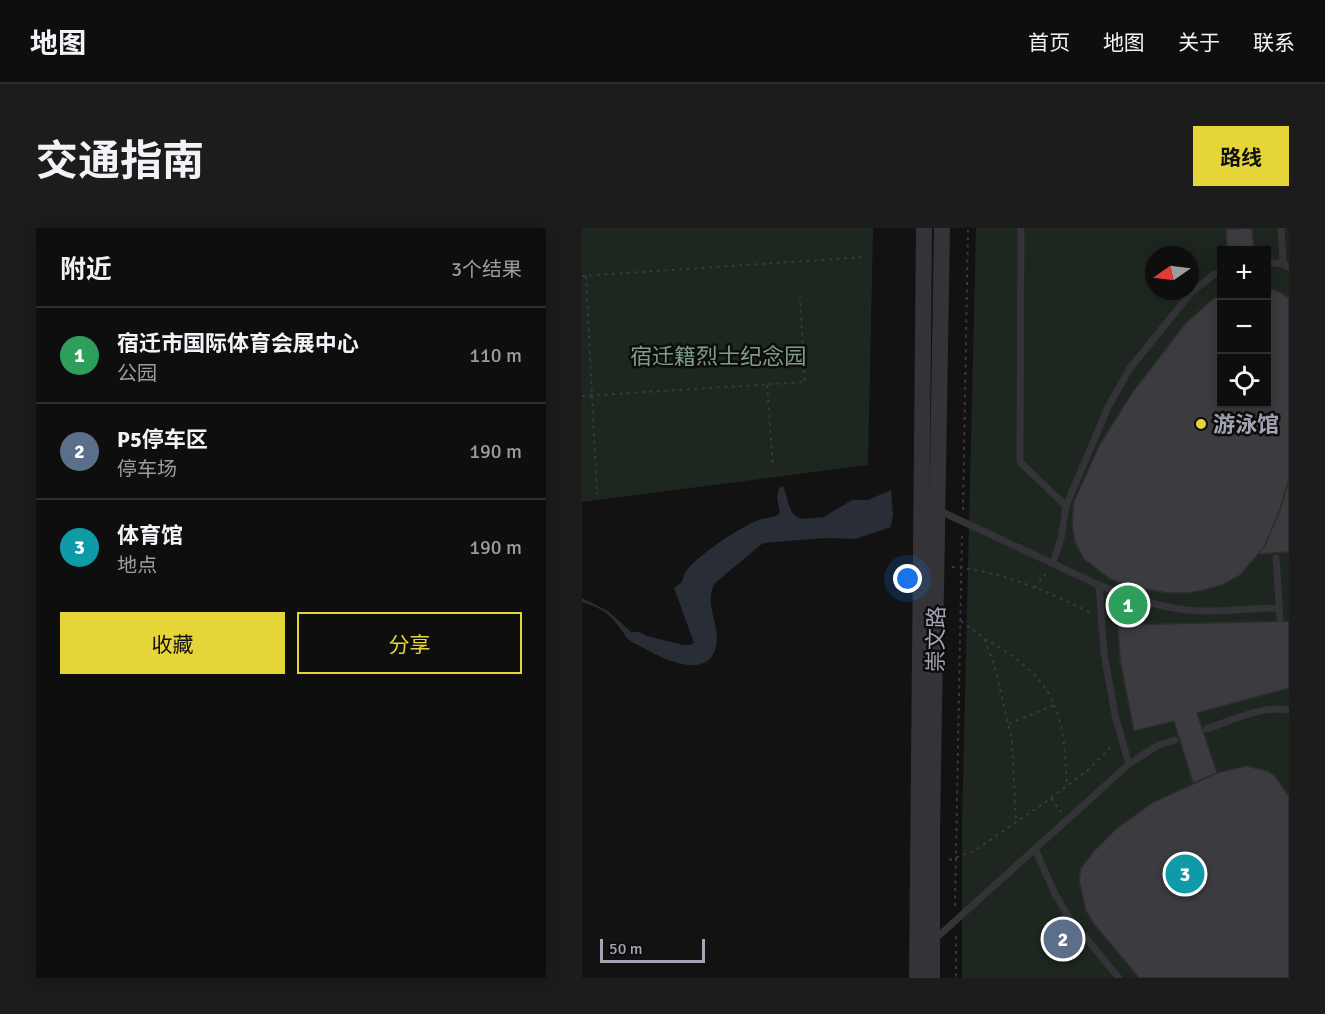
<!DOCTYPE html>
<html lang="zh">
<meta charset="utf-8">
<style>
:root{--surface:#0e0e0e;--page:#1c1c1c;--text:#f1f3f6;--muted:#9b9c9e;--line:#2e2e2e;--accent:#e5d538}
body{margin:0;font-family:Signika,"Noto Sans SC",sans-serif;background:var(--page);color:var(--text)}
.controls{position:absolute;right:18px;top:18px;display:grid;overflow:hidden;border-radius:0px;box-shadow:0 3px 15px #0003}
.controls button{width:54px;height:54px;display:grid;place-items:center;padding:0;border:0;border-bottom:2px solid var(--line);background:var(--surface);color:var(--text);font:30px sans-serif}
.compass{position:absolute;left:563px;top:18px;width:54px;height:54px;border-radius:50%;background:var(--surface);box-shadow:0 3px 15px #0003;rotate:256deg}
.scale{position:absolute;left:18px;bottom:15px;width:105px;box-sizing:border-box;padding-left:6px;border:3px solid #a4a5b3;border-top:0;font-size:16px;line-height:21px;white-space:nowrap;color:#a4a5b3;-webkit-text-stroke:4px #0d0d0e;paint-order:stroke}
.you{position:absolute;left:326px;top:351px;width:21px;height:21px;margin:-15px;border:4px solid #fff;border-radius:50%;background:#1a73e8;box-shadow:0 0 0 9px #1a73e833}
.badge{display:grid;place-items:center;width:39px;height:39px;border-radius:50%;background:var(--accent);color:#fff;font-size:20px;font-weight:700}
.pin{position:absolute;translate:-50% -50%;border:3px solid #fff;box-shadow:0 2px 6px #0006}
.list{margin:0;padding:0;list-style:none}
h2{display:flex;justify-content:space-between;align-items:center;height:78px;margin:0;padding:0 24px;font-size:26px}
h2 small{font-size:20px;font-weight:400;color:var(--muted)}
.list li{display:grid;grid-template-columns:39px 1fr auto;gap:18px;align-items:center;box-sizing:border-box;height:96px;padding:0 24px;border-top:2px solid var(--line)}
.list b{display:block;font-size:22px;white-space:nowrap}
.list p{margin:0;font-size:20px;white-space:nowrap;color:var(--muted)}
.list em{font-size:20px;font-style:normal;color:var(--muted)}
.actions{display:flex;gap:12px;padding:18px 24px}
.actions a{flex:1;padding:14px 0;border:2px solid var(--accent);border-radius:0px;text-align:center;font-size:21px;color:var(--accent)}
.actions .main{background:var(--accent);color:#111}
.icon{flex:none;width:33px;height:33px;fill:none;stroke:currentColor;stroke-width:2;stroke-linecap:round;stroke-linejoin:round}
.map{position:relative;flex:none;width:707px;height:750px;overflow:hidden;border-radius:0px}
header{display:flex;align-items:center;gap:36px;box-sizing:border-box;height:84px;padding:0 30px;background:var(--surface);border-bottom:2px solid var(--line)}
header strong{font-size:28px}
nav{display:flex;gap:33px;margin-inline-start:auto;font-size:21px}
.intro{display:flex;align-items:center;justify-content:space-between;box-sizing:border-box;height:144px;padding:0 36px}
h1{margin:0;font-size:42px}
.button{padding:15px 27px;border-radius:0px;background:var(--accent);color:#111;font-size:21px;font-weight:700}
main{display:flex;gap:36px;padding:0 36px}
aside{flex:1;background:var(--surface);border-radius:0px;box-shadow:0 3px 15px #0003}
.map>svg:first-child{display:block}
.green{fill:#1e2620;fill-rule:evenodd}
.water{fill:#292d36}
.building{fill:#3c3c40;stroke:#2d2c2f;stroke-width:1.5}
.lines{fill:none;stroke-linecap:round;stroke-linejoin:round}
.path{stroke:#39393f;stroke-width:2;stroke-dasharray:3 4.5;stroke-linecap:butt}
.service{stroke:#333338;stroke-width:7}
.tertiary{stroke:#333338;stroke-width:16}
.poi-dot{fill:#e5d538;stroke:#0d0d0e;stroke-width:2}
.labels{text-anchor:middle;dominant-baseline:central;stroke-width:5;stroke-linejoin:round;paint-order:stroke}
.park-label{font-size:22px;fill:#7c9d86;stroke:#0d0d0e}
.poi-label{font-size:22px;font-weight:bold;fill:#a4a5b3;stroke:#0d0d0e;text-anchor:start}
.street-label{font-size:22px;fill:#a4a5b3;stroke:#0d0d0e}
</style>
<header>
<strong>地图</strong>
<nav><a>首页</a><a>地图</a><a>关于</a><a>联系</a></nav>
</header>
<div class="intro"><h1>交通指南</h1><a class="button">路线</a></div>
<main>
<aside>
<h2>附近<small>3个结果</small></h2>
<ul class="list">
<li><span class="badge" style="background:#2e9e5b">1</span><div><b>宿迁市国际体育会展中心</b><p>公园</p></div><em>110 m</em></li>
<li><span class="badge" style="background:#5c6f8a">2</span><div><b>P5停车区</b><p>停车场</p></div><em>190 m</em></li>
<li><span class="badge" style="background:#0f9aa8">3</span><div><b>体育馆</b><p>地点</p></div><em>190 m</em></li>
</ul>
<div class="actions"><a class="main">收藏</a><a>分享</a></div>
</aside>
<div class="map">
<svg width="707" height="750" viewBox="0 0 707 750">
<rect width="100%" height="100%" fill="#121213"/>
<path class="green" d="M0 0H291L286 237 0 274Z
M394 0H707V750H380V596ZM640 22H684V176H640ZM572 27H608V63H572Z"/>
<path class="water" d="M201 258C207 271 205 286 219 291L242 289 270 272H286L309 262 311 286 309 299 273 311 243 310 181 315 133 355C120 377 141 399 133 422 123 451 82 431 65 422 59 418 50 415 45 410 38 400 32 390 21 383 15 379 7 376 0 374V370L26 383 49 404H57L65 408 101 417H107L112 415 92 360 100 354C101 351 101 348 103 345 112 329 162 296 180 291 187 289 192 290 198 285L195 270 197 260Z"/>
<path class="building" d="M670 0 672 21 653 22 652 18 645 19 644 1Z
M684 60 696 63 707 70V251L697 285 682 319 657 348 640 357 622 362 606 365H586L547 358 528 351 502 331 493 314 490 297 492 273 518 216 550 165 603 96 632 70 640 67V176H684Z
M707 251V324L676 326 682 319 697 285Z
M707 393V460L615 485 635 545 611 555 592 493 552 503 538 432 536 397Z
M664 538 686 543 694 549 707 569V750H557L512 696 504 683 497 652 499 640 512 623 534 601 570 575 635 545Z"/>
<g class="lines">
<path class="path" d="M0 48 285 29
M4 48 15 267
M185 157 191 239
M0 168 223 154 218 69
M381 282 386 0
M370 339C419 343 465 363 509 385
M453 360 464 345
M379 393 402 410 412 436 430 512 434 594
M403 411C428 425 457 444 470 472 483 497 483 530 485 558
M427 496 472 477
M469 570 480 585
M367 632 392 623 459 577 505 543 530 518
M373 678 380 306
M374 708V750"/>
<path class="service" d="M439 0 438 234 484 278
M699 0 701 36
M684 34 701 36 707 39
M694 330 698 391
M471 335 479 311 484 278 526 179 548 140 609 65 631 47 640 43
M517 357C548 370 582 381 616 383 643 384 670 380 697 380
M624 501C649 493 680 477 707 482
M547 536 576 517 593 512
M453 621 473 666 488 691 537 750
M352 712 547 536 533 487 522 425 517 357 356 282"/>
<path class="tertiary" d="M335 750 342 0
M350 750V603L360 0"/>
</g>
<circle class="poi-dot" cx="619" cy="196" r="6"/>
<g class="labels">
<g class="park-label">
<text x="136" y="128">宿迁籍烈士纪念园</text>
</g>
<g class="poi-label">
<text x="631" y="196">游泳馆</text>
</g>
<g class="street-label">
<text transform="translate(354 411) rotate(-89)">崇文路</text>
</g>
</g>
</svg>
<div class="controls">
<button>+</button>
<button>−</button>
<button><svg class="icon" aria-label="locate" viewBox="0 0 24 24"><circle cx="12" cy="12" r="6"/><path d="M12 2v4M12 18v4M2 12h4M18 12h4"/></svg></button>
</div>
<svg class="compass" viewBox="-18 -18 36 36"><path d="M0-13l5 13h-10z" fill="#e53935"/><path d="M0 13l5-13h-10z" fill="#9b9c9e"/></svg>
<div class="scale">50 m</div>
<div class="you"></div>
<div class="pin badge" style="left:546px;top:377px;background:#2e9e5b">1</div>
<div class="pin badge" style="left:481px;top:711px;background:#5c6f8a">2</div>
<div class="pin badge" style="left:603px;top:646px;background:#0f9aa8">3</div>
</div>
</main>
